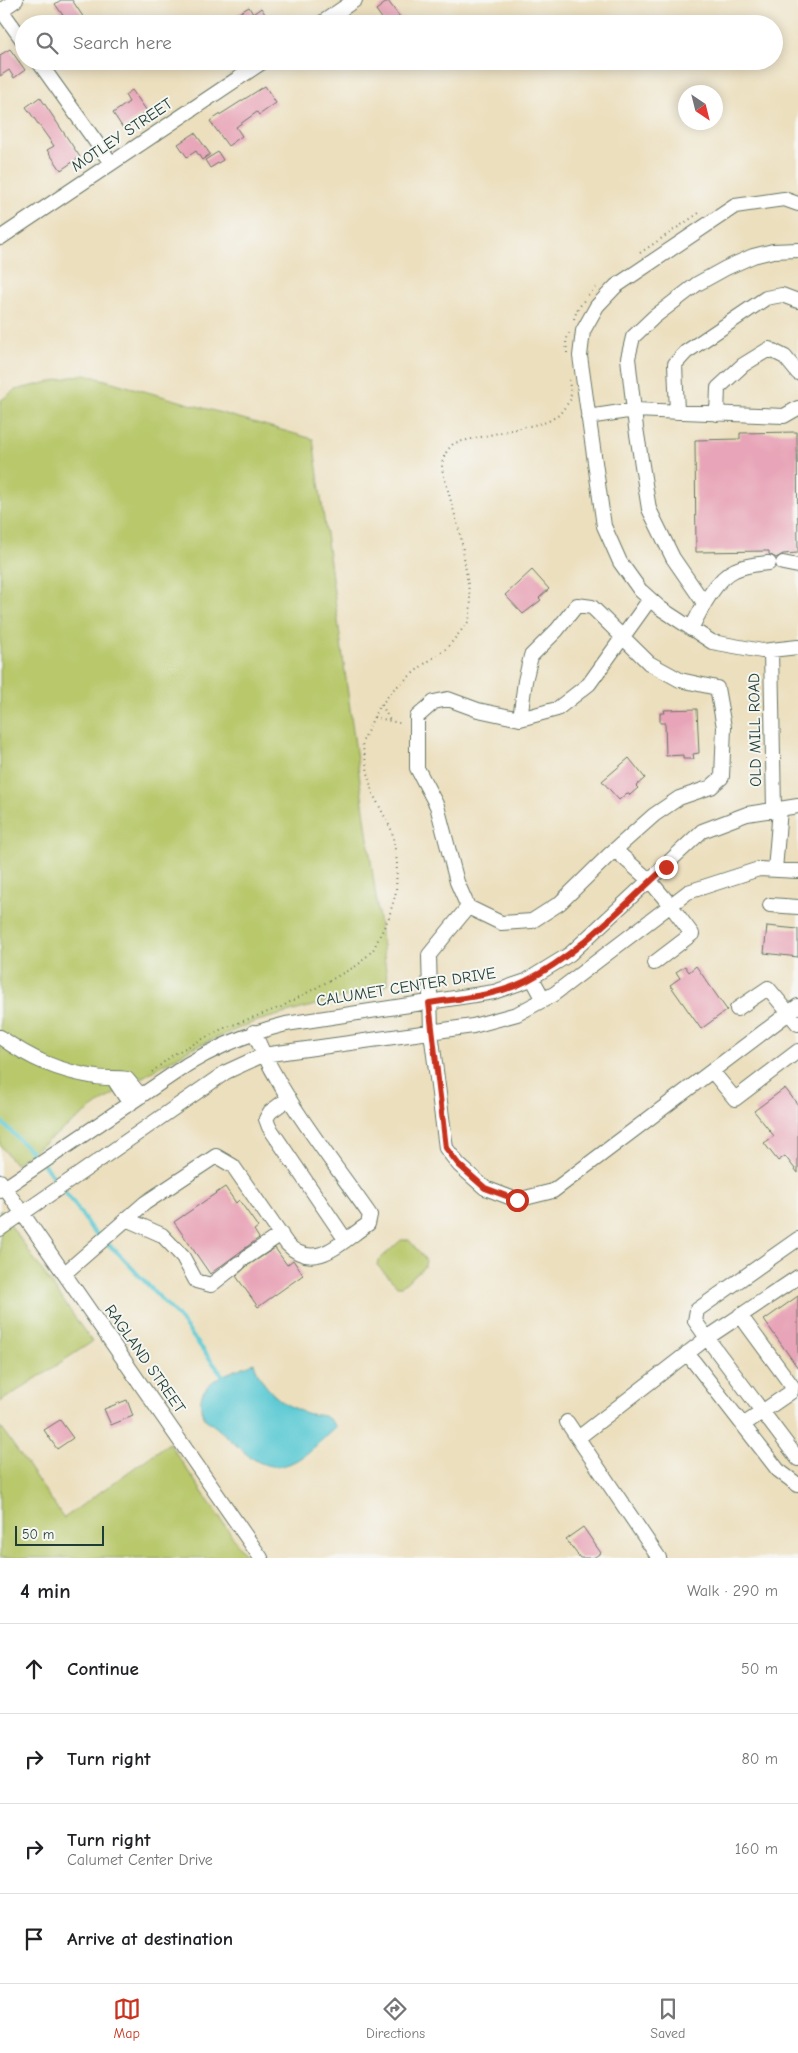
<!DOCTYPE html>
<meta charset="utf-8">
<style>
:root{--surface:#fff;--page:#f2f2f2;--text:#202124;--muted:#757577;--line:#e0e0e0;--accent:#c8321e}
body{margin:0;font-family:"Comic Neue",sans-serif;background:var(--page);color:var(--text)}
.compass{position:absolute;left:678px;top:85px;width:45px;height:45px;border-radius:50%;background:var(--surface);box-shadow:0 2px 12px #0003;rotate:145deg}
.scale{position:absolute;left:15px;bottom:12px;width:89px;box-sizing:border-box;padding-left:5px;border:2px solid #1f3d34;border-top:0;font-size:14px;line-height:18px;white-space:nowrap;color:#1f3d34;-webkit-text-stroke:4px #f6f6f2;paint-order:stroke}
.stop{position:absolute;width:15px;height:15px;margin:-11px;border:4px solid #c8321e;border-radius:50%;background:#fff}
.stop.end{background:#c8321e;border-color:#fff;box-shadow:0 1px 5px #0008}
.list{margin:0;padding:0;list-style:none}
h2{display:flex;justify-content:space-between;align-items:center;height:65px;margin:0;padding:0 20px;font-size:21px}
h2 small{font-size:16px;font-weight:400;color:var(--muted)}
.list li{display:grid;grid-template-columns:32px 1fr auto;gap:15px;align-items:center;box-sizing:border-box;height:90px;padding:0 20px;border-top:1px solid var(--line)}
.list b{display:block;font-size:19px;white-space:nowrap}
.list p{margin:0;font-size:16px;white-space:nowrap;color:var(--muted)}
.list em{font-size:16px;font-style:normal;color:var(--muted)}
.icon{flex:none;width:28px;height:28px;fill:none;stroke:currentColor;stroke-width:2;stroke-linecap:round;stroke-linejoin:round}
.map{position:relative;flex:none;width:798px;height:1558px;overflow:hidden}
.search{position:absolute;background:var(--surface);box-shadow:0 2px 12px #0003;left:15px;right:15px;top:15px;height:55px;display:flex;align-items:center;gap:12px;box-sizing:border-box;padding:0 18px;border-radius:28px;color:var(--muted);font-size:19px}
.sheet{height:425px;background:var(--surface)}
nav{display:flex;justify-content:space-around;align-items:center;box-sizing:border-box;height:70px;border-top:1px solid var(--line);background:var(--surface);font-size:14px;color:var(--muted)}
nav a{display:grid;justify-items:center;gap:2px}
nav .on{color:var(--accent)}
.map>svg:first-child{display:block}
.green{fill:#b8c86b;stroke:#6c8250}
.water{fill:#5dcad4;stroke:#3e8484}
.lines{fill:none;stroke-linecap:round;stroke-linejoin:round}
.stream{stroke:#5dcad4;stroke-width:4}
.building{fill:#e8a4b8}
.minor-casing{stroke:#677664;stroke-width:16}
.path{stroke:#677664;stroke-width:2;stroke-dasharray:1 4;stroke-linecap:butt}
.minor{stroke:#fff;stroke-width:14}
.route{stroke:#c8321e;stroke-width:6}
.labels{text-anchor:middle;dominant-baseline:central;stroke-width:4;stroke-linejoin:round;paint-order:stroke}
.street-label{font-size:16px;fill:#1f3d34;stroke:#f6f6f2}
</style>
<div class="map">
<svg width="798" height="1558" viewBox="0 0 798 1558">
<rect width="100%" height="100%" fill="#f6f6f2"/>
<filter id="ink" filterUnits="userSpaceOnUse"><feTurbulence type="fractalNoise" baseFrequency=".02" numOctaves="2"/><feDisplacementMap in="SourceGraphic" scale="10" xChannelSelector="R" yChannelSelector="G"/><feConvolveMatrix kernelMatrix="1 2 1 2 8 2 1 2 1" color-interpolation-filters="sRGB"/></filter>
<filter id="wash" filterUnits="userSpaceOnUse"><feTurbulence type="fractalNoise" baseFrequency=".0096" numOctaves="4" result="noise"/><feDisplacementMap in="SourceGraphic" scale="20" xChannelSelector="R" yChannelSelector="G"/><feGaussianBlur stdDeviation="1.12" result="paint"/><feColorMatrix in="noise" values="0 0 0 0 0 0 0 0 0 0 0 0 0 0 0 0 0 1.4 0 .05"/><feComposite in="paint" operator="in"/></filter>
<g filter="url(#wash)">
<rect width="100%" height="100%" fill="#ecdfbe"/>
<path class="green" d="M84 374 313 439 388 985 254 1022 190 1049 104 1100 15 1164 0 1145V401L15 390Z
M0 1210 92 1342 0 1402Z
M401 1240H409L426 1260 425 1266 402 1286H397L377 1265 378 1261Z
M0 1426 64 1518 169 1443 247 1558H0Z"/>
<path class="water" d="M254 1363C262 1388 281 1405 306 1413 321 1417 326 1412 336 1427 306 1454 283 1485 244 1452 231 1441 220 1429 205 1419 187 1383 229 1373 254 1363Z"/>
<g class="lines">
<path class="stream" d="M0 1120 39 1160
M44 1165 73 1202 92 1230 118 1253 178 1317 223 1376"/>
</g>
<g id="blocks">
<path class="building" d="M61 0H72L88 24H69L55 4Z
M388 1 402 20 396 24H386L376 10Z
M249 7 253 14 261 8 272 24H238L234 16Z
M10 49 25 70 14 78 9 70 0 76V55Z
M265 86 276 103 259 115 257 112 236 127 242 136 228 146 210 121Z
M132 90 147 111 123 128 113 113 129 102 125 95Z
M40 97 80 157 61 170 47 150 54 146 26 107Z
M195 133 210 154 202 160 196 151 187 157 178 144Z
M218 152 223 160 210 168 205 160Z
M797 432 798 553 783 554 776 558 769 554V551L696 552 695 440 740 439V433Z
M532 570 549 589 539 598 541 600 523 614 505 595Z
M697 709 699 753 693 754 694 759H683V755L666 756 665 723H660V713H665L664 710Z
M629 758 645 778 636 786 638 788 630 795 627 793 619 800 602 781Z
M767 926 798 929V957L764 953Z
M685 966 689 972 696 966 727 1010 701 1029 670 985 680 978 676 972Z
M785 1088 798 1105V1173L785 1156 778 1161 764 1143 774 1136 754 1111Z
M225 1187 236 1203 239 1200 258 1227 254 1230 259 1238 210 1274 174 1222Z
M275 1248 287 1265 293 1260 303 1275 258 1307 236 1276 247 1266Z
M798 1296V1368L764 1320Z
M127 1400 133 1416 111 1425 104 1409Z
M60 1420 73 1438 57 1449 44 1430Z
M583 1527 601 1553 593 1558H580L566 1539Z"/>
</g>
</g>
<g filter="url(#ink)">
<use href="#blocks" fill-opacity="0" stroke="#677664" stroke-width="1"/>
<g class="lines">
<g class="minor-casing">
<path id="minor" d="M1 10 24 42
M0 11 16 0
M320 24 355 0
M38 61 111 163
M798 204 784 199 735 206 616 286 597 306 583 331 580 356 604 526 620 562 640 590 660 608 712 642 762 651 798 647
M0 238 264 61
M677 412 675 364 686 352 766 298 782 295 798 301
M717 414 718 388 743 365 769 349 785 357 798 373
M588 417 634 410 784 416 798 408
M783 563 798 566
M704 603 673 558 649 509 636 428 628 358 633 337 654 317 697 284 726 268 753 256 773 251 798 250
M691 629C700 611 716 578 735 570 746 565 758 564 769 563
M771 650 774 810
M520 719 525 681 531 656 557 630 577 605 592 607 649 663 680 680 717 688 724 727 722 777 711 787 679 798 654 815 609 855 560 903 532 921 501 923 468 907 457 882 437 806 417 768V717L434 702 448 699 478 710 520 719 557 709 589 684 650 599
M615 850 650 881 671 906 692 934 654 963
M775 870 780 809
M770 905 798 907
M468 907 429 955 431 1032 446 1148 459 1165 485 1188 517 1200 553 1191 798 1006
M532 978 544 1000
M737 1009 768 988 798 1024
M0 1037C31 1059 58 1071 96 1077 107 1079 116 1077 127 1079L141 1096
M712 1071 735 1099 798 1051
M113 1078 130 1104
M289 1098 270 1112 266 1119 269 1127 345 1239
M0 1181 261 1558
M0 1191 188 1064C220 1045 249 1033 286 1024L494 992 526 981 570 954 702 831 747 814 798 806
M126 1219 162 1235 183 1257 196 1281 211 1285 239 1263
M0 1229 226 1072 263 1055 473 1026 517 1014 554 994 688 892 759 869 798 871
M247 1257 281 1234
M65 1273 145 1203 216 1156 233 1166 287 1244C315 1273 342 1241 368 1224L370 1215C329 1156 281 1098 254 1032
M798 1277 707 1338 798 1459
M740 1315 792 1386 791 1392 743 1425
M687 1353 778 1470 798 1485
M567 1422 659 1558
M578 1438 707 1338 695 1321 697 1310 798 1239"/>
</g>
<path class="path" d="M640 253 702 211
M588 295 598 285
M574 319 577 310 585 299
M567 353 566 341 569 333
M382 705 390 721
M374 717 403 724
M152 1072 174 1054 222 1029 281 1007 358 965 373 950 389 917 396 892 397 862 392 831 372 792 362 743 377 710 394 689 423 665 447 648 469 621 471 605 461 537 442 469C442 457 446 451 454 443L547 422 559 415 571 399 569 377"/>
<use href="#minor" class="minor"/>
</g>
</g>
<g class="lines" filter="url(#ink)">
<path class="route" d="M517 1200 485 1188 459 1165 446 1148 429 1003C461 998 497 996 526 981 579 954 622 907 666 867"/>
</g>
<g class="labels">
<g class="street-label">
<text transform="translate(122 135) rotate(-34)">MOTLEY STREET</text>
<text transform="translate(755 730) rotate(-91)">OLD MILL ROAD</text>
<text transform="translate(406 987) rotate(-9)">CALUMET CENTER DRIVE</text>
<text transform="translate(145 1359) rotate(55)">RAGLAND STREET</text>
</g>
</g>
</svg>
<svg class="compass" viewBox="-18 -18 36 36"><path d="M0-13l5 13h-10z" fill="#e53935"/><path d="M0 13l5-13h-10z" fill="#757577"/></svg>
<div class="scale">50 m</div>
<div class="stop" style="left:517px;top:1200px"></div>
<div class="stop end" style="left:666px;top:867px"></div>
<div class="search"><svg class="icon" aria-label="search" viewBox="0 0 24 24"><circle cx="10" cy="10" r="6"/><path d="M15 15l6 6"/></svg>Search here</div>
</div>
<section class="sheet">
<h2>4 min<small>Walk · 290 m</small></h2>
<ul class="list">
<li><svg class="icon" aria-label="ahead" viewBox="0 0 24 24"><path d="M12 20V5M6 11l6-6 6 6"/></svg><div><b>Continue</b></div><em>50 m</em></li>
<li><svg class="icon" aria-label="right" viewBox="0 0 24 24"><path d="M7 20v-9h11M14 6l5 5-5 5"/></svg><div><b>Turn right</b></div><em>80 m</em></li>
<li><svg class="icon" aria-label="right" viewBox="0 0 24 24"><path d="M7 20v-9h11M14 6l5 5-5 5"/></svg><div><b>Turn right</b><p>Calumet Center Drive</p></div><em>160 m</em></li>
<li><svg class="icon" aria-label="arrive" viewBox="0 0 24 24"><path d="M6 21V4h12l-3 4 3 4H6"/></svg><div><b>Arrive at destination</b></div></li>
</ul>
</section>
<nav>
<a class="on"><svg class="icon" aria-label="map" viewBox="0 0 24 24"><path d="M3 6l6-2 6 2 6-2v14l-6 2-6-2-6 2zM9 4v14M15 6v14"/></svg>Map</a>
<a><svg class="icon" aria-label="directions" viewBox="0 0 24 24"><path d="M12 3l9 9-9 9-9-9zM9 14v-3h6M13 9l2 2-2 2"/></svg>Directions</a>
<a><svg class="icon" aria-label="saved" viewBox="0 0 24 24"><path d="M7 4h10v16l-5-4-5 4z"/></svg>Saved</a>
</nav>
